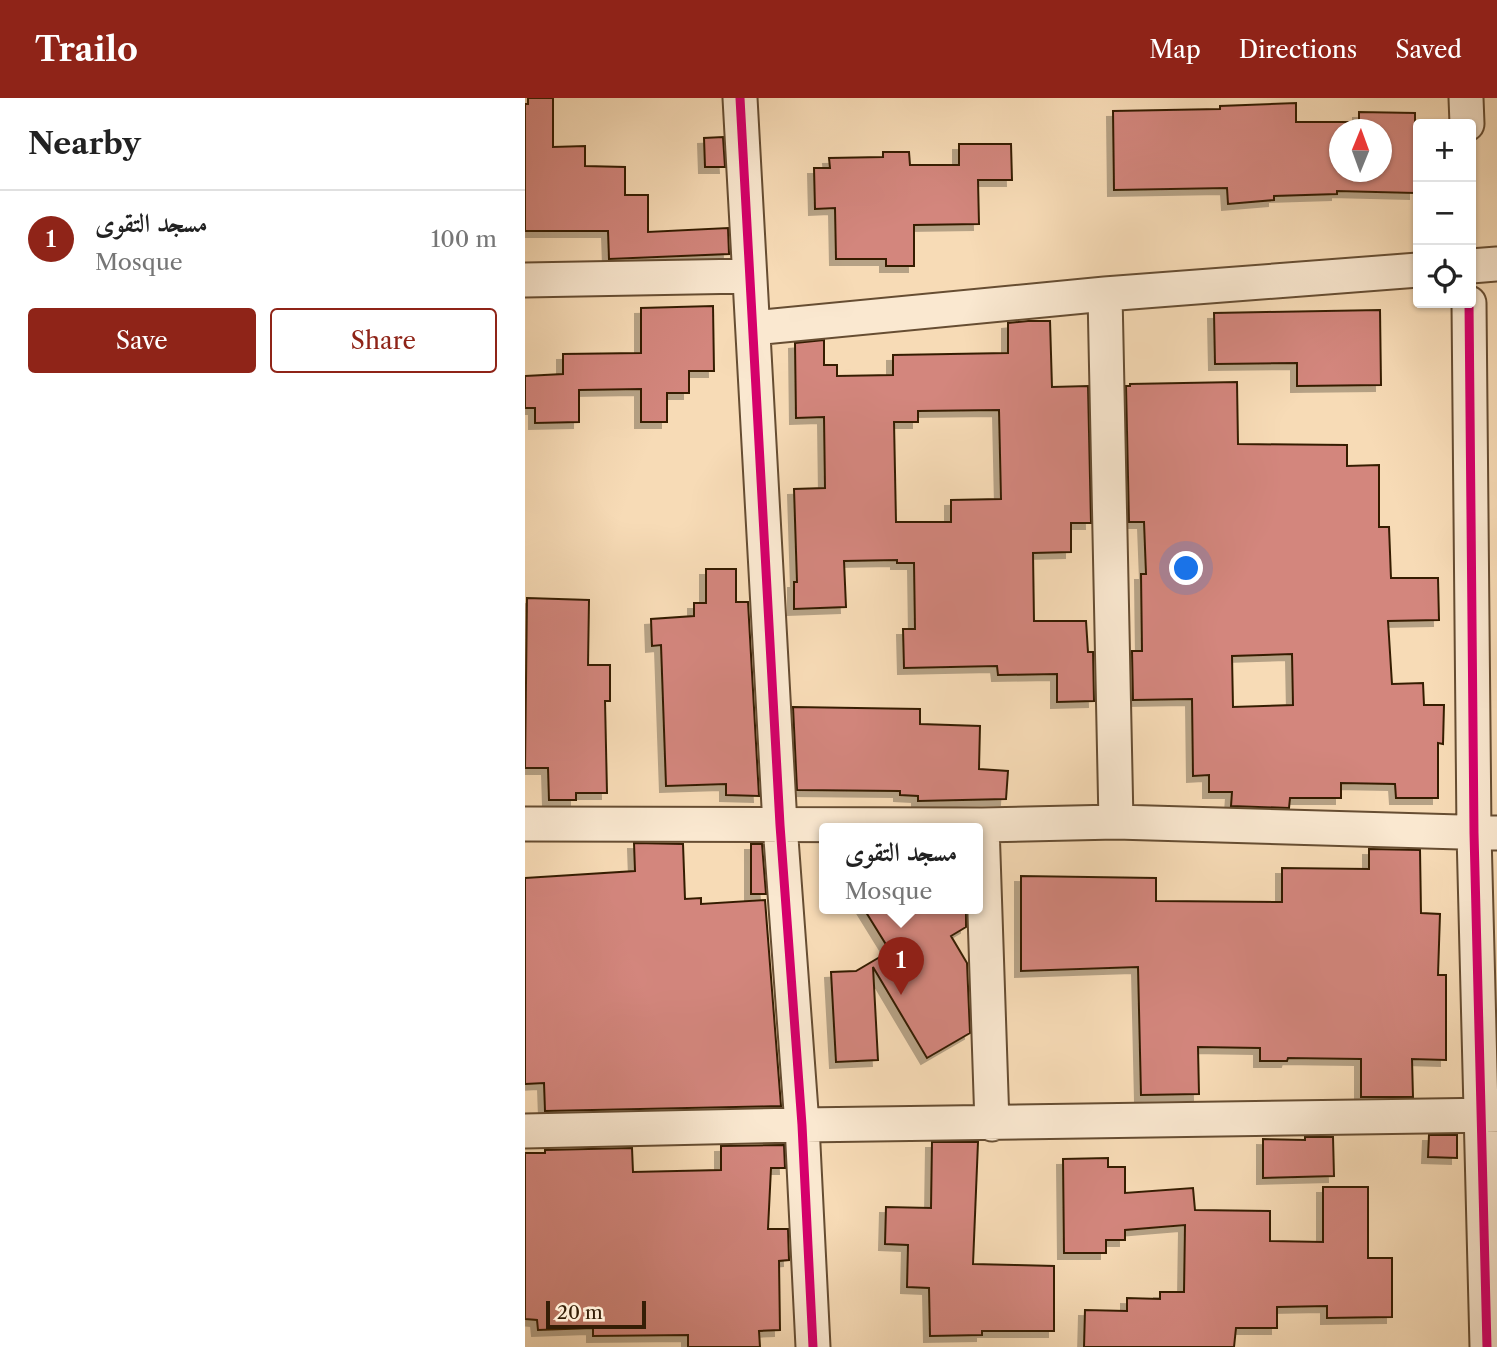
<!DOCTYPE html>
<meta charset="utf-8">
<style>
:root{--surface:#fff;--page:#f6f6f6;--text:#222;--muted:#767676;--line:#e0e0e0;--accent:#8f2418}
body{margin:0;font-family:"Libre Caslon Text",Amiri,serif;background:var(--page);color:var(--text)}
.controls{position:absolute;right:21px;top:21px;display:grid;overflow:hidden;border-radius:7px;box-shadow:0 2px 5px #0004}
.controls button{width:63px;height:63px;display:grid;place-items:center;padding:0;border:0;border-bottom:2px solid var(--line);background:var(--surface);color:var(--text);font:35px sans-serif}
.compass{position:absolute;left:804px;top:21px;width:63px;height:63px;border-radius:50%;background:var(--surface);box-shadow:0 2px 5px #0004;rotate:1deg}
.scale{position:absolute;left:21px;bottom:18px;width:100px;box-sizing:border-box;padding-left:7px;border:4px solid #351e06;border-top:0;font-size:19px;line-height:24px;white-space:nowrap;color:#351e06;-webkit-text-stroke:5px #fae8d0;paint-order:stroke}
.you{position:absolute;left:662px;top:471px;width:24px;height:24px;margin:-18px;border:5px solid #fff;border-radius:50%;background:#1a73e8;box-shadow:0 0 0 10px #1a73e833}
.badge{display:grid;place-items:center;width:46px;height:46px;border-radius:50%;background:var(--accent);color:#fff;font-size:23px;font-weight:700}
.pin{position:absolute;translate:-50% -58px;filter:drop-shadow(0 2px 4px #0008)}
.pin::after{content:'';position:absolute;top:37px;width:24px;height:21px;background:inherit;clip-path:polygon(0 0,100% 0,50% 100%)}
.popup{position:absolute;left:294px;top:725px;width:164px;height:91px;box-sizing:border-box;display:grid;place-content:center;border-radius:7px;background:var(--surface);filter:drop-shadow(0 2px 5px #0005);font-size:23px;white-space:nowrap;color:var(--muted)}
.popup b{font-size:26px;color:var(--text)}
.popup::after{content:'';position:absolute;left:50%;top:100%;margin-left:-14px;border:14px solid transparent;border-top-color:var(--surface)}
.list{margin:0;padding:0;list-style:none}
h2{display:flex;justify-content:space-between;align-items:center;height:91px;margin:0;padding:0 28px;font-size:30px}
h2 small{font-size:23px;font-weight:400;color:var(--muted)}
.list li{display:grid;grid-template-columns:46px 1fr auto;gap:21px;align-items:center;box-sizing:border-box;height:98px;padding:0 28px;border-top:2px solid var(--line)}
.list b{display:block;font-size:26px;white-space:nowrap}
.list p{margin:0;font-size:23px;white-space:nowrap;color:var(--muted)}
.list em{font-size:23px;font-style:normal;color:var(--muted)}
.actions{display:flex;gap:14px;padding:21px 28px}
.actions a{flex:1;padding:16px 0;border:2px solid var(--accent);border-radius:7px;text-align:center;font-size:24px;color:var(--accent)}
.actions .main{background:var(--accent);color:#fff}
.icon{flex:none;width:38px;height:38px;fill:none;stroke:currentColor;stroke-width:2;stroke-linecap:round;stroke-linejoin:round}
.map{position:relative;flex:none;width:972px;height:1249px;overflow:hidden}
header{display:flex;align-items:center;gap:42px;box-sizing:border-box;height:98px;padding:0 35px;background:var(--accent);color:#fff}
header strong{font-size:33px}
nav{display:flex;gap:38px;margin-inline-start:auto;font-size:24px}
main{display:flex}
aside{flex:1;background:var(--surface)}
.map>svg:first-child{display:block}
.building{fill:#d3867d;stroke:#351e06;stroke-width:2;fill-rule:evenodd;filter:url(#shadow)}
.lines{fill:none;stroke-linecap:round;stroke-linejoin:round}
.street-casing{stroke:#664d32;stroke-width:37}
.street{stroke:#fae8d0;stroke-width:33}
.cycleway-casing{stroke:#fae8d0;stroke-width:13}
.cycleway{stroke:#d6006c;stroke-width:9}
</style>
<header>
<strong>Trailo</strong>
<nav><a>Map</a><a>Directions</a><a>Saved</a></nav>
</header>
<main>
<aside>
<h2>Nearby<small></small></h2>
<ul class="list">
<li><span class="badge">1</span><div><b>مسجد التقوى</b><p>Mosque</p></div><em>100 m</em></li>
</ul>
<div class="actions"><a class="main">Save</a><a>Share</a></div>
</aside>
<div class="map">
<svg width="972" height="1249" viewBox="0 0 972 1249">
<defs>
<filter id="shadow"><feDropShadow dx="-6" dy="6" stdDeviation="0" flood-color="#0004"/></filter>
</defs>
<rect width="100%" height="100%" fill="#f7dbb6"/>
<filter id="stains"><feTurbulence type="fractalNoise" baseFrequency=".00286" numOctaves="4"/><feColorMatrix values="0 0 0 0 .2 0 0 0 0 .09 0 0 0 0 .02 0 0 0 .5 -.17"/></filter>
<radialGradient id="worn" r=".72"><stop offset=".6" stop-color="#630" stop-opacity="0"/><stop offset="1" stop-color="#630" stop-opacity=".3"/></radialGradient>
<path class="building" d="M3 0H28V49L60 48V68L100 69V97H123V134L203 130 204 156 84 161 83 133H0V6H3Z
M771 5V24H834V14L890 15V95L812 93V96L749 98V102L703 106 702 90 589 92 588 13 695 11V8ZM815 32H857V74H815Z
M198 39 200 69H180L179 40Z
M434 46H486L487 82H453L454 126 389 127V168H361V161H311L310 110 290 111 289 70H305L304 60 358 59V54H384L385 67H434Z
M188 208 189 273H164V295H142V324H116V291L54 292V324L10 325V310H0V278L38 276V256L116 255V210Z
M855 212 856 287 772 288V265L690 266 689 215Z
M503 223H525L527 289 563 288 566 425H546V454L508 455 509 523H561L563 554H568L569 603 532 604V576L473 577 472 568 379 570 378 531H390L389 465H372V462L319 463 321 509 269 511V484H272L269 391 300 390 299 319 271 320 270 245 299 242V267H312V278L368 277V257L483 255V225ZM474 312 476 401 426 402V424H371L369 324H393V313Z
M712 284 713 346 822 347V368L854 367V429H864L866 480H913L914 522 863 523 867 586 898 585 899 607H919L918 646 913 645V700H871L870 686 816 685V700H765L764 710 706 708 707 694H684V677L668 678 667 601 608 602 607 553H617L616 476H621L619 424H604L601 288H605V286ZM767 556 768 607 708 609 707 558Z
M181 471H211V504H223L234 698 201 697V686L141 688 136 547 127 548 126 521 169 518V505H181Z
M2 500 64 502 63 567H85V603H80L82 695H51V702H24L23 670H0Z
M268 609 395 611V626L455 628 454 671 483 673 481 701 393 703V698L375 697V693L272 692Z
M109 745 158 746 160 801 176 800V806L240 802 256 1008 20 1013 19 985 0 986V780L110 773Z
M226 746H237L241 796H226Z
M844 751 895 752 896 815 915 816 913 877H921V962L887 961 888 999H836V961L763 960 762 963H735V950L673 949 674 996 616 997 613 869 496 873V778L631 780V803L757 804V770L844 771Z
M339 811H441V829L426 838 442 865 445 935 402 960 348 869 353 962 311 964 306 874 331 873 365 853Z
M904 1037H932V1060L903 1059Z
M780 1039H808L809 1078 738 1080V1041L780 1042Z
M407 1044H453L448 1166 529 1168V1233H457V1237L405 1238 404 1190 382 1189 383 1147 360 1146 361 1109 406 1110Z
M259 1047 260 1070H246L243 1131H263L264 1162 254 1163 255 1232 234 1233 235 1249H163V1237L68 1238V1230L13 1232 12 1222 0 1221V1055H20V1052L107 1050 108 1074 196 1072V1048Z
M583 1060V1069H600V1095L668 1090 670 1112 745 1113V1143L798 1144V1089H843V1160H867V1219L802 1220V1208L752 1209V1230H711L709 1249H559L560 1212 602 1213V1200L635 1201V1194H659L660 1127 600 1132V1142H581V1155H539L538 1061Z"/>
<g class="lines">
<g class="street-casing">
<path id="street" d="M215 0 255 727 277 1027 288 1249
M941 0 942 26
M946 168 972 166
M0 182 223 178
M580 196 591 724
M944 205 949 735 962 1249
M228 230 580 196 893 172
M0 726 457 727 591 724 970 735
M457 727 467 1026
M0 1033 277 1027 972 1017"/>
</g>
<use href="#street" class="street"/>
<g class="cycleway-casing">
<path id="cycleway" d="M215 0 255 727 277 1027 288 1249
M944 205 949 735 962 1249"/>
</g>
<use href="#cycleway" class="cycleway"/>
</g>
<rect width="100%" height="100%" filter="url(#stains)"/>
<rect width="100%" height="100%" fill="url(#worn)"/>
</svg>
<div class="controls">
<button>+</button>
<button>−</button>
<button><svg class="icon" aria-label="locate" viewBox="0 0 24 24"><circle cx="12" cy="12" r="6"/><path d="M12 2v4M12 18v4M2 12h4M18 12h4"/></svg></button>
</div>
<svg class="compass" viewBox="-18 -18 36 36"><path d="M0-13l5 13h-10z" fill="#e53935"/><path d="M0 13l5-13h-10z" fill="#767676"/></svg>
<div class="scale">20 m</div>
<div class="you"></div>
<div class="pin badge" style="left:376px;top:897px">1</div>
<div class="popup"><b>مسجد التقوى</b>Mosque</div>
</div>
</main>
